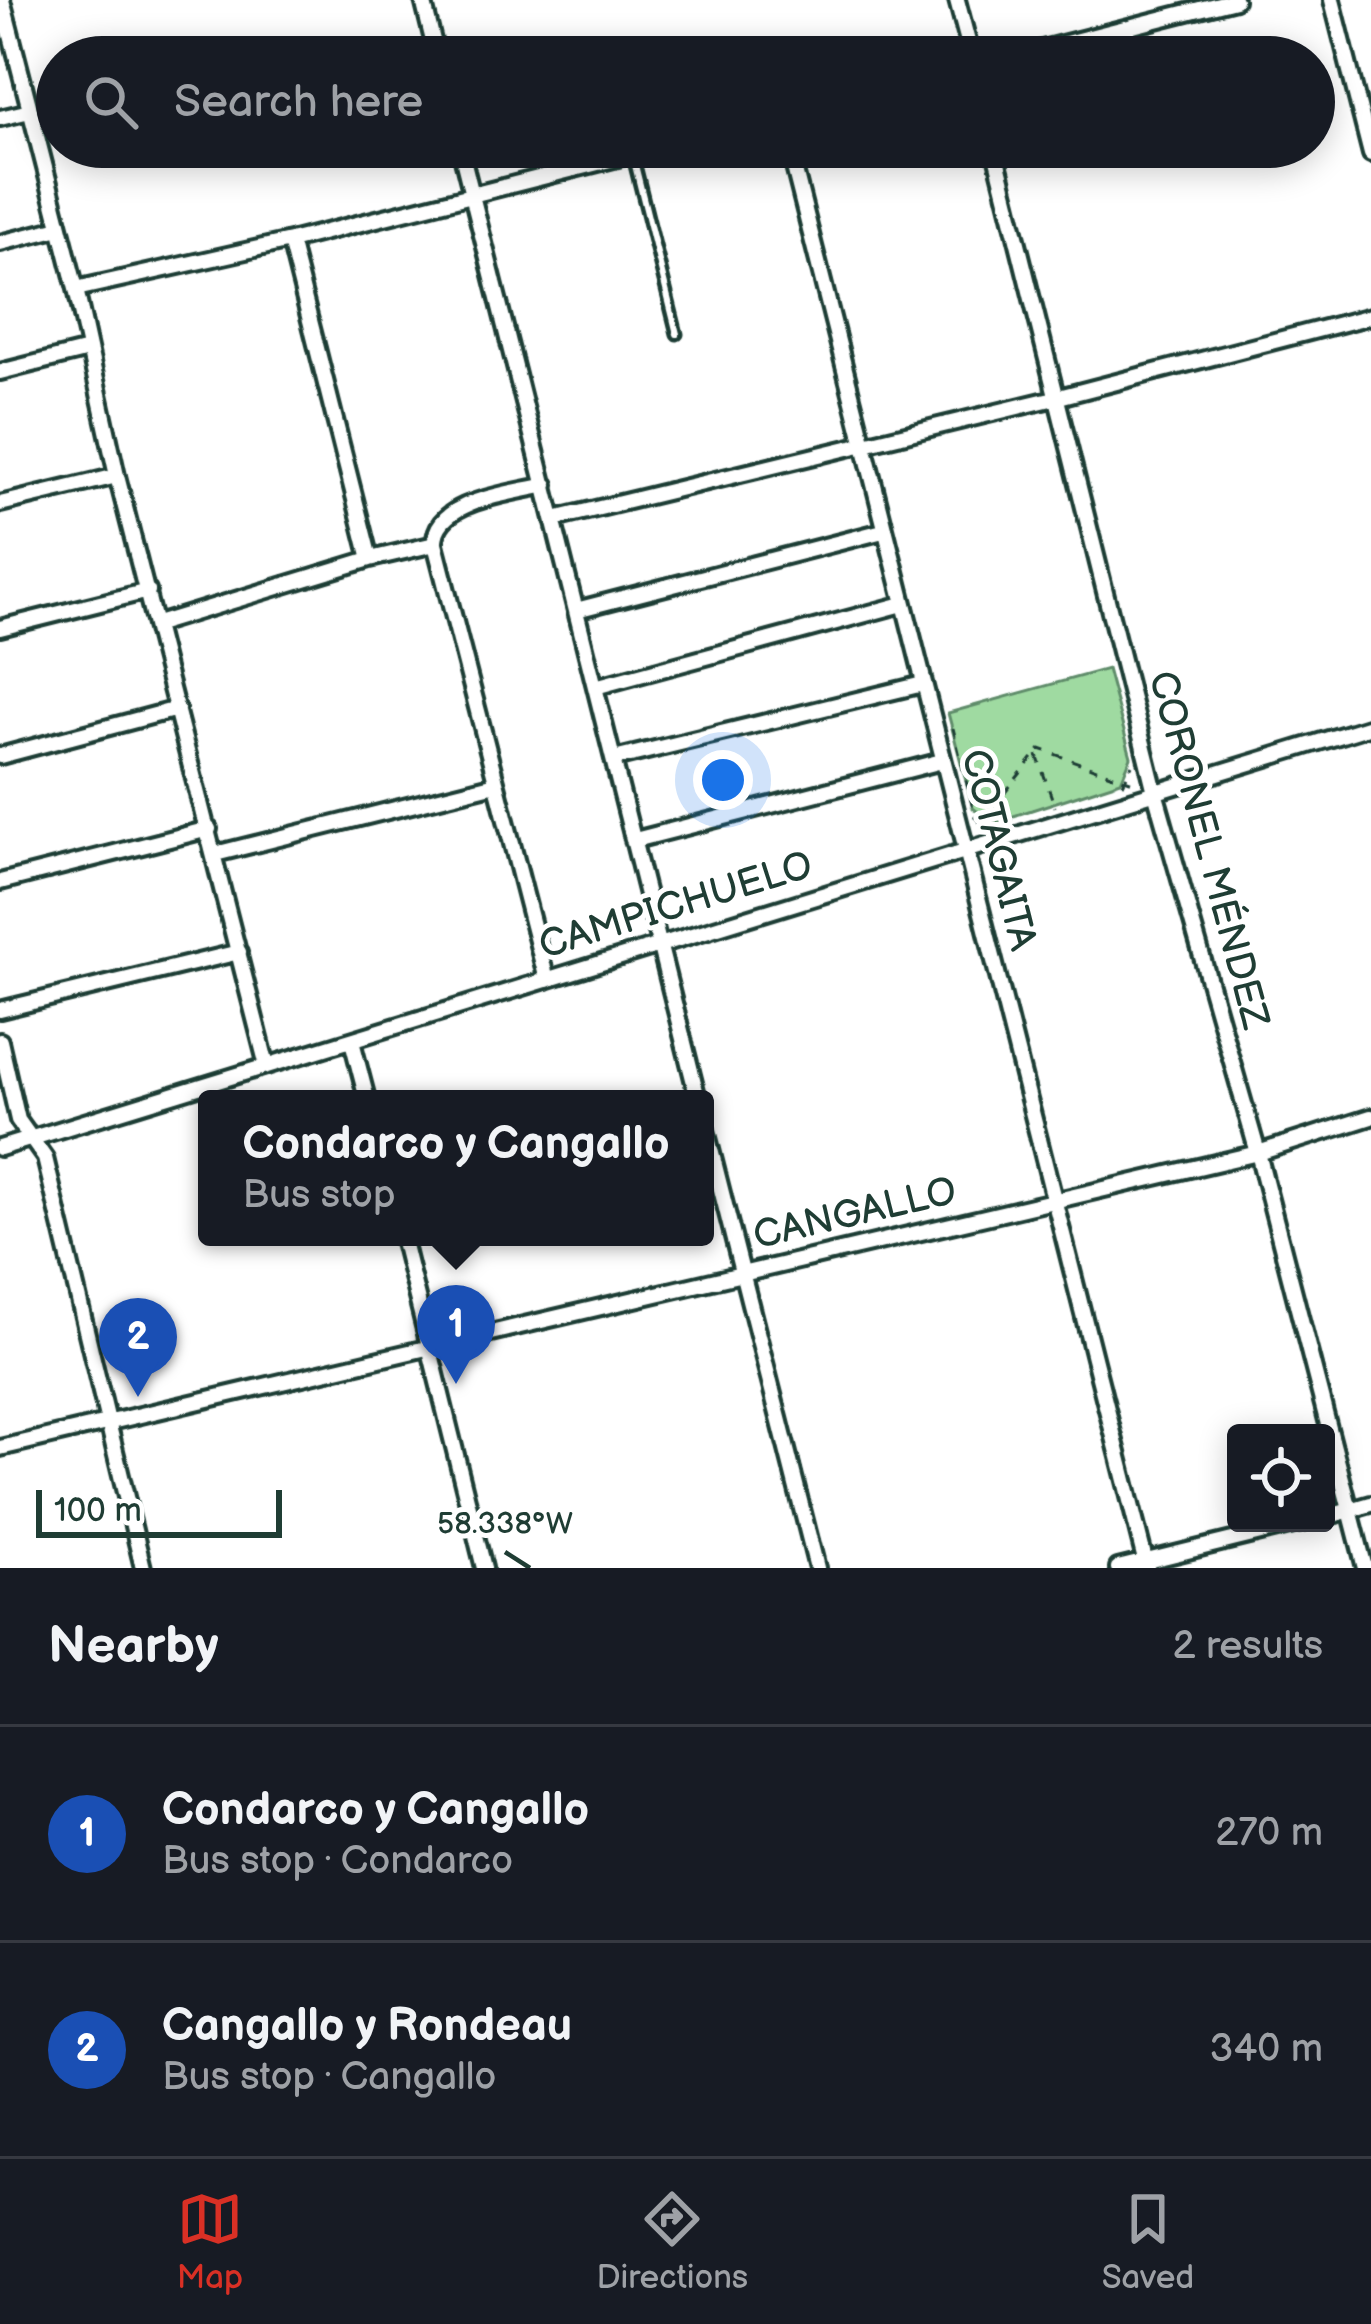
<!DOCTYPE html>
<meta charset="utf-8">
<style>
:root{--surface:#171b24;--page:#20242c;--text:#f1f3f6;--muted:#9ea1a6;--line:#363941;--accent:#d93025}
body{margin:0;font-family:"Balsamiq Sans",sans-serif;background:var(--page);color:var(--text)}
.controls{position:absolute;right:36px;bottom:36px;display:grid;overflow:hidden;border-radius:12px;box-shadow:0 6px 30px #0003}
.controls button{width:108px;height:108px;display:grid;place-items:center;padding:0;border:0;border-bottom:3px solid var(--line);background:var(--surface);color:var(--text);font:60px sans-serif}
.scale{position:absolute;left:36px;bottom:30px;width:246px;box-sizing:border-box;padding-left:12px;border:6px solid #1f3d34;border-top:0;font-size:33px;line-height:42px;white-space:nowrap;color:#1f3d34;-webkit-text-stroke:9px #fff;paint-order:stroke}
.you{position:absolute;left:723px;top:780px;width:42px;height:42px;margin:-30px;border:9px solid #fff;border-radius:50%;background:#1a73e8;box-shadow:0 0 0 18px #1a73e833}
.badge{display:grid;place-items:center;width:78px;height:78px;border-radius:50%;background:var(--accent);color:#fff;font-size:39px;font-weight:700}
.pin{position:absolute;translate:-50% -99px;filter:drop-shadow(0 3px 6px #0008)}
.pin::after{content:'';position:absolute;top:63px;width:42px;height:36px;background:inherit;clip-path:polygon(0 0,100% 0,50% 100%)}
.popup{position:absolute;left:198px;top:1090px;width:516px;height:156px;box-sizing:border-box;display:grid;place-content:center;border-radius:12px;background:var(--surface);filter:drop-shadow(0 3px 9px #0005);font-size:39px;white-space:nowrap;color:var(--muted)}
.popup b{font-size:45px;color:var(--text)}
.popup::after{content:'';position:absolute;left:50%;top:100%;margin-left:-24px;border:24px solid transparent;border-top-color:var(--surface)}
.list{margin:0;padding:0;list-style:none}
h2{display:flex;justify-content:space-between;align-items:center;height:156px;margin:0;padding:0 48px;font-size:51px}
h2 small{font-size:39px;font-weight:400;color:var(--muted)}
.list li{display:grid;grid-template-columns:78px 1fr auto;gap:36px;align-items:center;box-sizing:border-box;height:216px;padding:0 48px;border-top:3px solid var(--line)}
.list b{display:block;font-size:45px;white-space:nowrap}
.list p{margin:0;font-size:39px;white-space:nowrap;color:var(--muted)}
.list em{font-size:39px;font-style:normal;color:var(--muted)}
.icon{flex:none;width:66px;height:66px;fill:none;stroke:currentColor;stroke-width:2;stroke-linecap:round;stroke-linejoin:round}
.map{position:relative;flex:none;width:1371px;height:1568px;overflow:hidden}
.search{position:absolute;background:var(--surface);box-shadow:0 6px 30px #0003;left:36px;right:36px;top:36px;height:132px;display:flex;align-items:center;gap:30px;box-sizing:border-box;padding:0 42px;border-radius:66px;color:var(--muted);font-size:45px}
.sheet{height:588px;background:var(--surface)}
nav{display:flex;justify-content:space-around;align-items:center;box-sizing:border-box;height:168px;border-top:3px solid var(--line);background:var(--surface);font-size:33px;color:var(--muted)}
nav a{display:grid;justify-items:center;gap:6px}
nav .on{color:var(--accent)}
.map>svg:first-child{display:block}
.park{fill:#9fdaa1;stroke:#5f8c6a;stroke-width:3}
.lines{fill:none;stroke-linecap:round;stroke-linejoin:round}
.lane-casing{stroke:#1f3d34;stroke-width:15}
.street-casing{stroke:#1f3d34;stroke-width:22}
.path{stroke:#1f3d34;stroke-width:3;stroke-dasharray:9 9;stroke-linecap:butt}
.lane{stroke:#fff;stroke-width:6}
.street{stroke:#fff;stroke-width:14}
.ticks{fill:none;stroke:#1f3d34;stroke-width:4.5}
.labels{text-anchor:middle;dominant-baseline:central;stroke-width:10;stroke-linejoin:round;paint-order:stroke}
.street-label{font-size:39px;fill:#1f3d34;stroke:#fff}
.ticks-label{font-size:30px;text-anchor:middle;fill:#1f3d34;stroke:#fff;stroke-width:10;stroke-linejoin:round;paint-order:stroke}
</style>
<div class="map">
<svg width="1371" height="1568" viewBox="0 0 1371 1568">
<rect width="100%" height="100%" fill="#fff"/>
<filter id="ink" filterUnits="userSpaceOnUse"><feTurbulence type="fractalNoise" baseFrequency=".00833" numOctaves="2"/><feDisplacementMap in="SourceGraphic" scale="24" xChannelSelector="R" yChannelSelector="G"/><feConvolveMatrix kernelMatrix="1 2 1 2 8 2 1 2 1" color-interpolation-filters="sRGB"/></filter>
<g filter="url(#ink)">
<path class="park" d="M1107 669 1131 757 1121 781 992 823 973 808 948 713Z"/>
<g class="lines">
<g class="lane-casing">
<path id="lane" d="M633 157 677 334"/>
</g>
<g class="street-casing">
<path id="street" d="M2 0 76 289 117 476 267 1066
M423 0 437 57
M957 0 972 57
M1332 0 1371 154
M1011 57 1235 0
M0 118 30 111
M460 147 698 1099
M789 147 1147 1568
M994 147 1155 792 1258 1153 1365 1568
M290 241 370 559
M0 243 60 228
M76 289 290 241 661 147
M0 372 88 350
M0 504 117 476
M554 519 1055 398 1371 316
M435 544 547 980
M576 610 883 531
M157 624 370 559 435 544C433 500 511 494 546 485
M0 628 148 591
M595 687 903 604
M0 756 177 709
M614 759 923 684
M635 840 942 761
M215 854 496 784
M0 882 209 829
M0 1010 239 952
M0 1041 18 1120 45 1158 143 1568
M352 1041 367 1099
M705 1126 817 1568
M0 1148 1371 726
M402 1237 484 1568
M0 1448 1258 1153 1371 1117
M1326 1517 1371 1504
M1118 1568 1302 1523"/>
</g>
<path class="path" d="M953 728 975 817 984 827 1018 817
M1037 755 1055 807
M1123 784 1132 765
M982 821 1040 749 1136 783"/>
<use href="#lane" class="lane"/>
<use href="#street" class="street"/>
</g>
</g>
<path class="ticks" d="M505 1552 530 1568"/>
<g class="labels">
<g class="street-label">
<text transform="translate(998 850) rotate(76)">COTAGAITA</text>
<text transform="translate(1208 850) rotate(75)">CORONEL MÉNDEZ</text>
<text transform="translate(676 906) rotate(-17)">CAMPICHUELO</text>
<text transform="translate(855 1214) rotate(-13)">CANGALLO</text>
</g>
</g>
<g class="ticks-label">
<text x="505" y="1533">58.338°W</text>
</g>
</svg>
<div class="controls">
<button><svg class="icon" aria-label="locate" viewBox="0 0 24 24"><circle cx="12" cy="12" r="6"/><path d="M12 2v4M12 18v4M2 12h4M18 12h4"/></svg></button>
</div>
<div class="scale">100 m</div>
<div class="you"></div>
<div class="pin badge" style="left:456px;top:1384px;background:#1a4fb4">1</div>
<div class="popup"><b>Condarco y Cangallo</b>Bus stop</div>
<div class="pin badge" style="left:138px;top:1397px;background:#1a4fb4">2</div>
<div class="search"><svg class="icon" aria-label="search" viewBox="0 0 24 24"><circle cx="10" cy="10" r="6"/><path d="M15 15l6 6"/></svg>Search here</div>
</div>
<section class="sheet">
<h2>Nearby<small>2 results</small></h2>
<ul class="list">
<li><span class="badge" style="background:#1a4fb4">1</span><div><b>Condarco y Cangallo</b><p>Bus stop · Condarco</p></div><em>270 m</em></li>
<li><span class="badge" style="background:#1a4fb4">2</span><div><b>Cangallo y Rondeau</b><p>Bus stop · Cangallo</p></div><em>340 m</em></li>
</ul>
</section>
<nav>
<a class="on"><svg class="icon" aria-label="map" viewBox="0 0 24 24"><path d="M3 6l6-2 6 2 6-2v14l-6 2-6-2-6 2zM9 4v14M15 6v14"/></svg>Map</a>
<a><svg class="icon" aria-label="directions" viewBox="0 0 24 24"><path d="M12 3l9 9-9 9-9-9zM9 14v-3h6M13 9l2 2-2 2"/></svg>Directions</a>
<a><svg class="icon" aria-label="saved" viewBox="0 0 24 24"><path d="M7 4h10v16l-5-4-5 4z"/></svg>Saved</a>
</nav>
